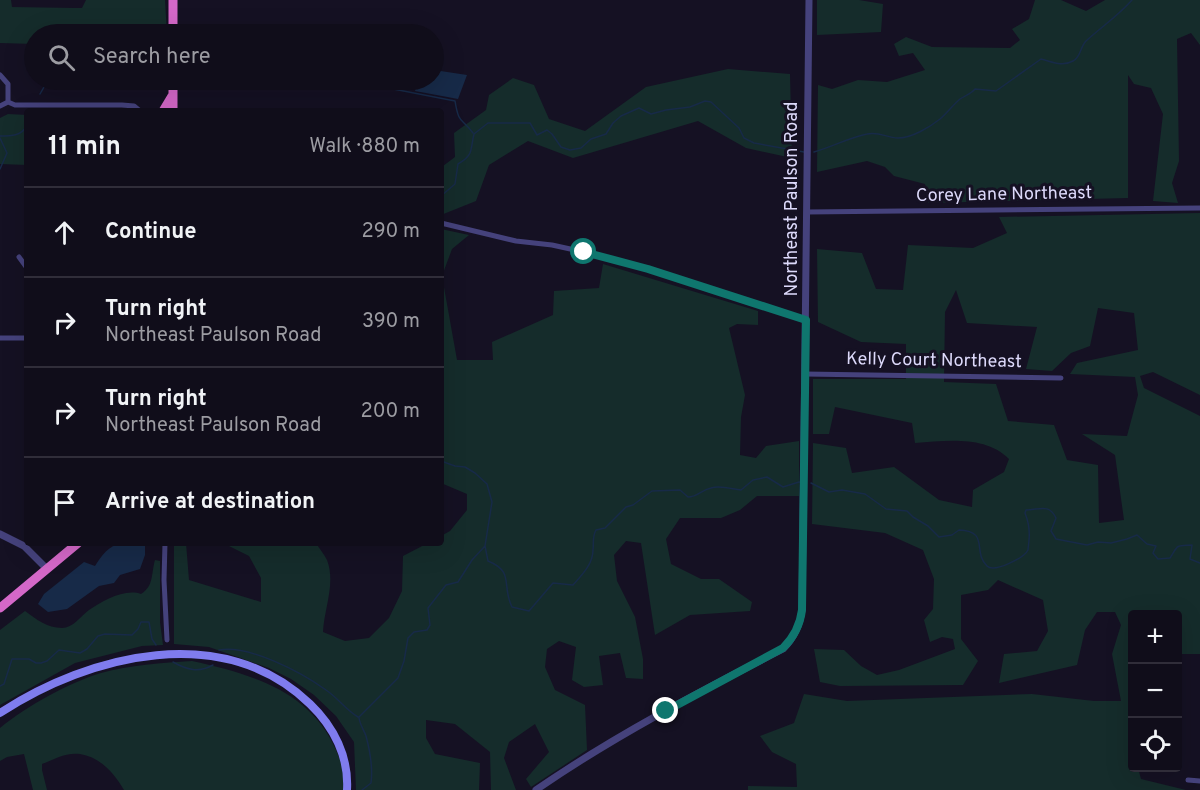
<!DOCTYPE html>
<meta charset="utf-8">
<style>
:root{--surface:#100d1a;--page:#191623;--text:#f1f3f6;--muted:#9c9ca2;--line:#302d39}
body{margin:0;font-family:Overpass,sans-serif;background:var(--page);color:var(--text)}
.controls{position:absolute;right:18px;bottom:18px;display:grid;overflow:hidden;border-radius:6px;box-shadow:0 6px 24px #0002}
.controls button{width:54px;height:54px;display:grid;place-items:center;padding:0;border:0;border-bottom:2px solid var(--line);background:var(--surface);color:var(--text);font:30px sans-serif}
.stop{position:absolute;width:18px;height:18px;margin:-14px;border:4px solid #0f766e;border-radius:50%;background:#fff}
.stop.end{background:#0f766e;border-color:#fff;box-shadow:0 2px 6px #0008}
.list{margin:0;padding:0;list-style:none}
h2{display:flex;justify-content:space-between;align-items:center;height:78px;margin:0;padding:0 24px;font-size:26px}
h2 small{font-size:20px;font-weight:400;color:var(--muted)}
.list li{display:grid;grid-template-columns:39px 1fr auto;gap:18px;align-items:center;box-sizing:border-box;height:90px;padding:0 24px;border-top:2px solid var(--line)}
.list b{display:block;font-size:22px;white-space:nowrap}
.list p{margin:0;font-size:20px;white-space:nowrap;color:var(--muted)}
.list em{font-size:20px;font-style:normal;color:var(--muted)}
.icon{flex:none;width:33px;height:33px;fill:none;stroke:currentColor;stroke-width:2;stroke-linecap:round;stroke-linejoin:round}
.map{position:relative;flex:none;width:1200px;height:790px;overflow:hidden}
.search{position:absolute;background:var(--surface);box-shadow:0 6px 24px #0002;left:24px;top:24px;width:420px;height:66px;display:flex;align-items:center;gap:15px;box-sizing:border-box;padding:0 21px;border-radius:33px;color:var(--muted);font-size:22px}
.panel{position:absolute;background:var(--surface);box-shadow:0 6px 24px #0002;left:24px;top:108px;width:420px;height:438px;border-radius:6px}
.map>svg:first-child{display:block}
.green{fill:#152c2b;fill-rule:evenodd}
.water{fill:#172a48}
.lines{fill:none;stroke-linecap:round;stroke-linejoin:round}
.stream{stroke:#172a48;stroke-width:1.5}
.minor{stroke:#45427c;stroke-width:5}
.tertiary{stroke:#45427c;stroke-width:7}
.secondary{stroke:#7f7cee;stroke-width:8}
.trunk{stroke:#d468c8;stroke-width:9}
.route{stroke:#0f766e;stroke-width:8}
.labels{text-anchor:middle;dominant-baseline:central;stroke-width:6;stroke-linejoin:round;paint-order:stroke}
.street-label{font-size:18px;fill:#dcd9fa;stroke:#151123}
</style>
<div class="map">
<svg width="1200" height="790" viewBox="0 0 1200 790">
<rect width="100%" height="100%" fill="#151123"/>
<path class="green" d="M0 0H11L12 7 75 8H82L86 0H165L167 34H34V44L0 43Z
M817 0H859L883 4 881 32 817 35Z
M1035 0H1061L1086 11 1105 0H1200V45L1191 33 1177 39 1179 161 1172 183 1178 203 1153 201 1163 114 1151 88 1134 84 1128 75V198L928 203 925 184 894 176 885 167 867 161 817 172 818 85 832 89 858 80 887 82 925 70 913 53 899 56 894 44 906 37 932 47 1010 48 1020 40 1012 29 1029 19Z
M728 69 790 74 792 158 746 148 698 121 573 158 528 141 489 165 476 201 441 215V177L443 166 455 157 454 133 486 110 489 95 513 78 534 85 549 119 585 131 646 87Z
M8 114 27 115V165L0 164V118Z
M1200 213V395L1153 372 1140 376 1144 388 1200 416V654H1178V614H1132V768H1138L1141 779 1186 790H748V786L797 787 796 764 772 752 760 736 794 723 804 694 847 701 1032 694 1094 701H1121L1112 654 1121 625 1115 612H1097L1085 630 1077 665 999 683 1004 654 1037 651 1048 631 1043 600 998 580 988 590 961 595V639L978 661 963 685 840 686 820 682 814 649 844 650 861 666 877 675 899 670 955 649 953 639 942 637 930 642 924 620 933 609 934 579 923 550 885 533 812 524 813 443 846 448 852 473 894 467 939 500 972 507 973 490 1004 472 1009 459C985 435 946 441 915 443L912 423 835 407 829 434H813V379H906V344L861 342 818 322 817 249 862 253 876 289 903 290 908 245 973 248 1007 233 999 217ZM956 290 967 323 1037 327 1026 369 1052 371 1071 353 1090 346 1098 308 1134 313 1138 350 1077 363 1070 374 1135 377 1138 395 1127 436 1082 434 1115 455 1124 520 1099 523 1098 465 1067 460 1054 425 1008 421 996 384 944 382 945 312Z
M441 229 469 235 452 249 442 276 457 360H493L492 342 553 315 554 291 599 288 603 264 758 311V325L737 324 729 328 745 395 741 417 740 455 756 458 766 446 799 441V496H757L740 510 721 518H680L666 539 671 564 701 579H719L752 602 750 611 690 615 655 635 641 543 626 541 614 555 617 581 635 617 643 659V679L626 678 620 653 599 656 603 685 584 687 572 680 576 647 559 641 547 649 545 667 555 690 585 705 587 750 531 787 526 779 549 752 535 724 509 742 504 758 516 790H491L490 752 455 724 426 720V738L435 754 480 763 479 790H356L354 742 336 716 314 695 291 679 269 668 209 647 174 644V543H186L189 580 261 602V578L249 556 229 546V543H316C319 548 324 554 327 560 336 583 324 609 323 632L345 641 369 638 389 618 402 591 403 556 428 543H441V536L450 531 467 510V494L441 483Z
M155 560 160 561V622L163 645 142 646 75 663 0 705V630L25 611C36 619 47 628 62 628 73 628 81 616 89 610 102 601 125 588 141 594 154 586 151 574 155 560Z
M192 661C250 674 310 690 336 750 342 764 346 775 343 790H124C114 773 100 757 80 754 67 752 54 759 42 764V770L47 790H33L24 754 7 757 0 761V728C27 706 68 683 101 673 130 665 162 663 192 661Z"/>
<path class="water" d="M434 70 467 75 458 99 415 91 418 80H434Z
M122 543H140L145 545V555L140 569 120 575 114 583 99 586 67 609 48 612 38 604 44 594 84 562 95 566C102 555 108 546 122 543Z"/>
<g class="lines">
<path class="stream" d="M347 80 455 101C459 125 461 117 473 133
M40 94 48 80
M0 136C11 136 21 136 27 126
M0 138 7 153 0 169
M814 152C832 147 848 138 867 134 879 131 887 138 898 138 912 138 930 127 940 119 947 113 953 105 960 99 966 95 971 94 975 89L996 91 1041 59C1053 62 1062 67 1073 61 1081 57 1080 47 1086 41 1100 28 1118 16 1132 0
M441 196 455 184 458 164C474 155 470 150 474 134L488 123H530L537 135 547 130 552 134 561 147 570 150 581 148 591 139 606 134 613 123 621 116 639 108 651 114 666 110 690 107 705 101 711 102 739 128 744 138 754 143 804 152
M811 483 829 492 842 490 865 494 886 509 907 511 913 517 928 526 939 537 952 535 959 530C990 531 972 552 987 566 994 573 1024 558 1028 550 1028 548 1029 542 1029 540 1030 530 1029 523 1025 513L1026 510C1039 510 1049 503 1056 518L1051 531 1056 539 1087 545 1098 542 1111 543 1127 539 1137 535 1147 544 1156 546 1153 553 1158 559 1170 558C1179 544 1175 546 1192 545L1190 559 1200 563
M485 546 488 561C515 572 501 585 512 607L529 611 553 583 573 585C582 575 593 564 593 550 594 542 592 537 596 530L605 528 626 507 633 505 652 491 680 490 688 497C698 497 701 490 711 488 720 485 732 489 741 490L753 480 767 477 783 487 799 482
M219 650C250 645 301 672 326 690 338 698 346 710 358 717
M173 662C187 670 199 673 213 665
M0 686 4 684 12 659H29L36 663H41L47 661 59 650 80 653 87 649 98 636 105 634 132 635 138 629 141 622H149L152 639 156 645
M359 717 398 678 404 661 408 638 414 632 427 630 430 625 428 608 446 585 458 582 472 560 485 546 492 502 487 484 475 473 465 467 455 466 441 461
M359 718C360 725 364 730 366 736 370 751 373 768 371 783L362 790"/>
<path class="minor" d="M0 75 8 84V102
M8 102 15 105H122L134 106 140 111
M0 106 8 102
M807 212 1200 208
M441 223 516 241 552 245 584 252 648 269 806 320
M19 257 27 268
M0 338H27
M805 374 1061 378
M165 543 164 580 167 640
M1188 780 1200 781"/>
<path class="tertiary" d="M0 534 24 546 47 569
M536 790C614 736 699 692 783 649 794 638 800 626 802 610L809 0"/>
<path class="secondary" d="M0 713C90 654 224 621 310 704 334 727 349 757 347 790"/>
<path class="trunk" d="M173 34V0
M163 111 172 96
M173 111V80
M0 608 78 543"/>
</g>
<g class="lines">
<path class="route" d="M584 252 648 269 806 320 802 610C800 626 794 637 783 648L666 711"/>
</g>
<g class="labels">
<g class="street-label">
<text transform="translate(1004 195) rotate(-1)">Corey Lane Northeast</text>
<text transform="translate(792 199) rotate(-90)">Northeast Paulson Road</text>
<text transform="translate(934 361) rotate(1)">Kelly Court Northeast</text>
</g>
</g>
</svg>
<div class="controls">
<button>+</button>
<button>−</button>
<button><svg class="icon" aria-label="locate" viewBox="0 0 24 24"><circle cx="12" cy="12" r="6"/><path d="M12 2v4M12 18v4M2 12h4M18 12h4"/></svg></button>
</div>
<div class="stop" style="left:584px;top:252px"></div>
<div class="stop end" style="left:666px;top:711px"></div>
<div class="search"><svg class="icon" aria-label="search" viewBox="0 0 24 24"><circle cx="10" cy="10" r="6"/><path d="M15 15l6 6"/></svg>Search here</div>
<section class="panel">
<h2>11 min<small>Walk · 880 m</small></h2>
<ul class="list">
<li><svg class="icon" aria-label="ahead" viewBox="0 0 24 24"><path d="M12 20V5M6 11l6-6 6 6"/></svg><div><b>Continue</b></div><em>290 m</em></li>
<li><svg class="icon" aria-label="right" viewBox="0 0 24 24"><path d="M7 20v-9h11M14 6l5 5-5 5"/></svg><div><b>Turn right</b><p>Northeast Paulson Road</p></div><em>390 m</em></li>
<li><svg class="icon" aria-label="right" viewBox="0 0 24 24"><path d="M7 20v-9h11M14 6l5 5-5 5"/></svg><div><b>Turn right</b><p>Northeast Paulson Road</p></div><em>200 m</em></li>
<li><svg class="icon" aria-label="arrive" viewBox="0 0 24 24"><path d="M6 21V4h12l-3 4 3 4H6"/></svg><div><b>Arrive at destination</b></div></li>
</ul>
</section>
</div>
